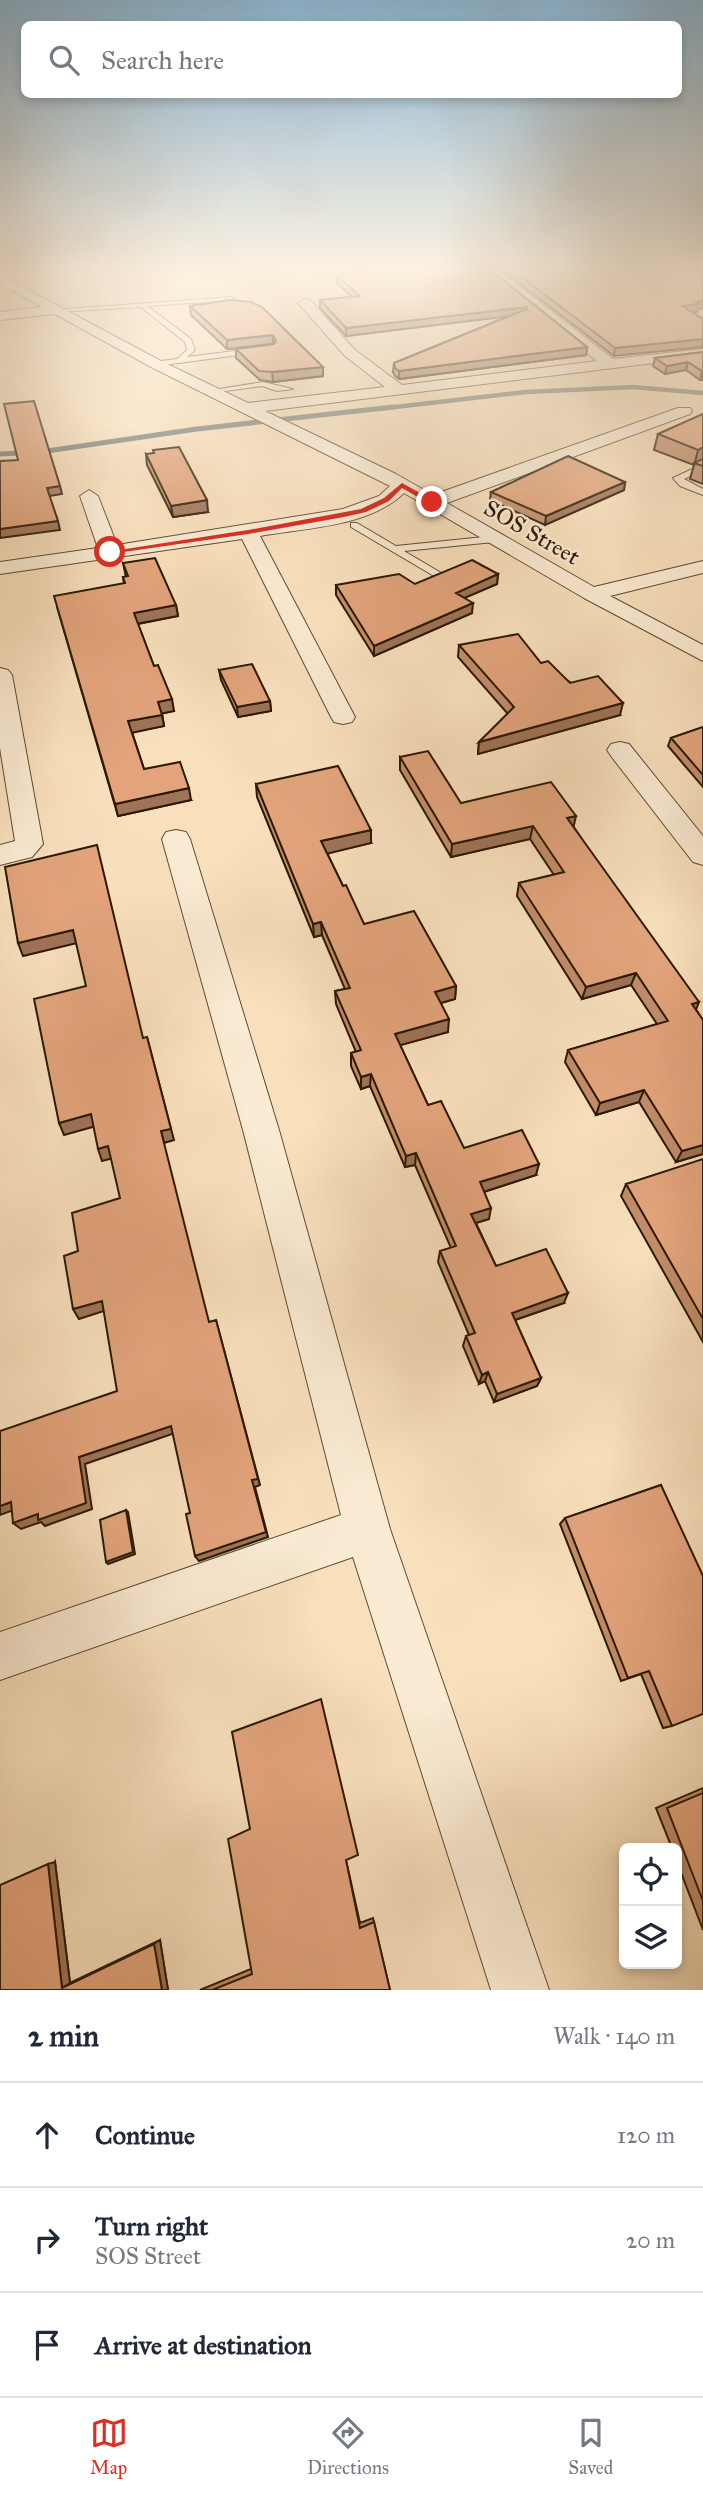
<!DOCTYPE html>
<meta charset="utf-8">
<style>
:root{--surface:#fff;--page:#f2f2f3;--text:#1f2937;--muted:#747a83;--line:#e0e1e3;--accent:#d93025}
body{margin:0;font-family:"IM FELL Great Primer",serif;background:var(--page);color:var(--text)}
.controls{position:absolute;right:21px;bottom:21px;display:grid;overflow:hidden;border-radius:10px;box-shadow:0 4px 10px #0003}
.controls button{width:63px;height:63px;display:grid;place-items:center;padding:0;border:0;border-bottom:2px solid var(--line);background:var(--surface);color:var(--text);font:35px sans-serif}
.stop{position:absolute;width:21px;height:21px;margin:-16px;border:5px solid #d93025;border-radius:50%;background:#fff}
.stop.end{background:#d93025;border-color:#fff;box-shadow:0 2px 7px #0008}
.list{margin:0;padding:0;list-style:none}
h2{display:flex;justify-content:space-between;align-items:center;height:91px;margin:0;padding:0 28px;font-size:30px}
h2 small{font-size:23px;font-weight:400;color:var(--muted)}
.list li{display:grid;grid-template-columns:46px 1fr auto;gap:21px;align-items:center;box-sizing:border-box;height:105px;padding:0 28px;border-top:2px solid var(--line)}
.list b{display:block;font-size:26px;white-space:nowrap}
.list p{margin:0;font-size:23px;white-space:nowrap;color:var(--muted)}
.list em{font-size:23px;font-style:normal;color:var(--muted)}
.icon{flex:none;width:38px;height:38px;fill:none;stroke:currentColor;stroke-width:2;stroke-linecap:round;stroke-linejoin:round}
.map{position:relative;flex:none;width:703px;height:1990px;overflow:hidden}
.search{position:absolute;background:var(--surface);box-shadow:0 4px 10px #0003;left:21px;right:21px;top:21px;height:77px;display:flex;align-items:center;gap:18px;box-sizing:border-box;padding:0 24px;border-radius:10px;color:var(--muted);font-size:26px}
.sheet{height:406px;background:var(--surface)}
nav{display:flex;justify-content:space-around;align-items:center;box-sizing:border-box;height:98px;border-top:2px solid var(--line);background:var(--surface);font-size:19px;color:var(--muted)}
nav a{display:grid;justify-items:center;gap:4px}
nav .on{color:var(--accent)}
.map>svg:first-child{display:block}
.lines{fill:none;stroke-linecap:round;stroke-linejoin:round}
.stream-far1{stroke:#727a72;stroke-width:4.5}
.stream{stroke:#727a72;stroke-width:5}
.service-casing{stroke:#5e4b32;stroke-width:2}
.minor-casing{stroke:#5e4b32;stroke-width:2}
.service{fill:#fbebd4;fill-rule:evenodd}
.minor{fill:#fbebd4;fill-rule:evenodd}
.wall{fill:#c38d6b;stroke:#2b1904;stroke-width:2}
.shaded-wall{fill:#9f7357;stroke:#2b1904;stroke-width:2}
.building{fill:#e3a47c;stroke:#2b1904;stroke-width:2}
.route{fill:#d93025}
.labels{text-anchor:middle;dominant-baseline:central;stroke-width:5;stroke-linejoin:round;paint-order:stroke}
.far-street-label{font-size:23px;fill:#2b1904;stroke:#fbebd4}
</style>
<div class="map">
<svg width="703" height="1990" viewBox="0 0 703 1990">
<rect width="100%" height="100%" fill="#f9e0bd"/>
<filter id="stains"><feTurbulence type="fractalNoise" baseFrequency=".00286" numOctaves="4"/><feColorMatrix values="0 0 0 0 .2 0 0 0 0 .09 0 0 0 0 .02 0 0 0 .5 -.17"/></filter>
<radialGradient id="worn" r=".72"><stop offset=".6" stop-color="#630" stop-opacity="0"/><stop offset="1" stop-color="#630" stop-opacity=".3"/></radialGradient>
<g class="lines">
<path class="stream-far1" d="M378 409 526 392 633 387 703 393"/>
<path class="stream" d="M0 454 40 452 197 429 393 407"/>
<g class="service-casing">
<path id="service" d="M232 297 234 300 147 306 191 339 195 350 187 357 258 348 261 352 156 366 153 362 177 359 187 350 185 342 141 307 56 312 53 310Z
M263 382 293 389 277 391 262 386 211 393 207 391Z
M703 464V470L684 479 703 489V495L680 486 673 478Z
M351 523H357L396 546 494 536 499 539 494 542 404 551 443 574 444 576 439 579 351 527Z"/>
</g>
<g class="minor-casing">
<path id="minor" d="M484 269H497L613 359 703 349V357L265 411 396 474 433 495 678 408H690L692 411 690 414 447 503 594 587 703 561V573L610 596 703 645V661L584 598 404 493C369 527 305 528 260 536L355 717 352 722 343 724 334 722 331 717 242 539 0 574V562L98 548 80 496 89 490 98 496 117 545 343 509 379 496 390 486 151 367 55 314 0 320V312L42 307 0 284V275L161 361 248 403 385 387 345 356 298 303 305 299 310 300 355 350 402 385 597 361Z
M0 668 8 670 12 675 43 844 32 857 0 865V845L15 841 0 748Z
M620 742 629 744 703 836V865L693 862 611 756 607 750 611 744Z
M176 830 186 832 190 839 279 1130 390 1529 549 1990H491L353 1557 0 1680V1632L341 1515 243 1130 162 839 166 832Z"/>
</g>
<use href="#service" class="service"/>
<use href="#minor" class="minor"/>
</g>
<path class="wall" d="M489 269 587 347 586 355 399 379 395 376 393 372 394 363 509 316 346 336 320 308V300L352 297 337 283V276Z
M501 269H703L697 312 692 313 614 356Z
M231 300 323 367V376L273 382 260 380 236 358V349L250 347 227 349 191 315 190 306Z
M703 352V380H700L686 370 665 374 653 366 655 358Z
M703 414V484L690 479 694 465 654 450 658 434Z
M146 454 208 512 173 517 147 465Z
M625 482 624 490 545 525 490 500 491 492Z
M123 563 176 605 178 616 138 624 154 666 174 711 162 713 164 726 132 732 144 769 191 800 118 816 57 607 124 584 123 577H126Z
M498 574 497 584 464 598 472 613 374 656 336 595V585L415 584Z
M459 645 541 663 620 715 478 754 479 742 508 714 458 657Z
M219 670 270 701 271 711 238 717 221 680Z
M703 727V787L668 746 671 738Z
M400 757 461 803 573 826 703 1020V1154L676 1162 639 1102 596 1115 565 1062 568 1050 657 1024 631 985 582 999 517 896 519 883 554 875 530 839 451 857 400 770Z
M256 784 371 843 327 853 343 886 364 924 456 986 455 999 441 1003 448 1032 400 1045 428 1105 464 1148 536 1175 484 1192 489 1219 476 1223 496 1266 564 1303 515 1320 541 1378 537 1386 494 1402 485 1381 479 1384 463 1346 466 1336 469 1335 438 1262 440 1251 451 1248 415 1165 405 1167 370 1086 361 1089 351 1066V1053L356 1052 336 1004 335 991 345 989 322 935 314 937 257 797Z
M703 1160V1342L621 1196 626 1184Z
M661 1485 672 1726 663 1728 641 1674 621 1681 560 1524 565 1518Z
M703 1788V1930L677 1862V1848H672L656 1808Z
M346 1860 360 1923 373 1918 390 1990H200L251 1969Z
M55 1862 70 1983 160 1940 168 1990H0Z"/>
<path class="shaded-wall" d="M150 269H172L150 271Z
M703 301V308L698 309 697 312 680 314 682 306 695 302Z
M527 307 526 314 346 336V328Z
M273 335V344L227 349V340Z
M703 339V347L614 356 615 348Z
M587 347 586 355 399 379V371Z
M688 362 686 370 665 374 667 366Z
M323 367V376L273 382 272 372Z
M702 372H703V380H700Z
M703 447V462L694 463V466L698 450Z
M625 482 624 490 545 525 546 516Z
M60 486 62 494 49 496 47 488Z
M207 500 208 512 173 517 171 506Z
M58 521 60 530 0 538V529Z
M498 574 497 584 455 602 456 593Z
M473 603 472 613 374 656V646Z
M176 605 178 616 136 624 134 613Z
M172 699 174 711 160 714 158 702Z
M270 701 271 711 238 717 237 707Z
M623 703 620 715 478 754 479 742Z
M162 715 164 726 131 733 128 721Z
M189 788 191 800 118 816 115 804Z
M576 816 573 829 567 818Z
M533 826 530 839 451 857 452 844Z
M371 830V843L322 855 321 841Z
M321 922 322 935 314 937 313 924Z
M73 930 77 943 23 956 18 943Z
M636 973 631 985 582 999 586 987Z
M456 986 455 999 434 1005 435 992Z
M699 1002 694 1015 692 1004Z
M449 1019 448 1032 394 1047 395 1034Z
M147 1037 174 1140 164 1143 161 1131Z
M371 1074 370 1086 361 1089V1077Z
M644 1090 639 1102 596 1115 600 1103Z
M91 1114 96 1126 64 1135 59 1123Z
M703 1145V1154L676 1162 682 1151Z
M108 1146 113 1158 102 1161 98 1149Z
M416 1153 415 1165 405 1167 406 1156Z
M539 1164 536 1175 477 1194 480 1182Z
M491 1208 489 1219 469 1225 471 1214Z
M568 1293 564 1303 509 1322 512 1313Z
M102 1301 107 1310 79 1319 73 1309Z
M216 1320 260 1485 255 1487 268 1537 199 1561 195 1556 252 1480Z
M488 1372 485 1381 479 1384 482 1375Z
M541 1378 537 1386 494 1402 497 1394Z
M171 1426 175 1433 85 1464 92 1509 45 1526 41 1522 21 1529 13 1523 79 1457Z
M11 1502 19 1508 0 1515V1506Z
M126 1510 128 1512 135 1554 108 1564 106 1562Z
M55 1862 70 1983 62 1988 48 1864Z
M160 1940 168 1990H162L154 1944Z"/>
<path class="building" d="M368 269H489L587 347 399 371 395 368 394 363 527 309V307L346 328 320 300 360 296 337 276Z
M511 269H703V301L695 302 699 304 682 306 703 319V339L615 348Z
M231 300 251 302 262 307 323 367 272 372 259 371 236 349 274 344 276 341 273 335 227 340 190 306Z
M703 352V372L688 362 667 366 655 358Z
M34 401 60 486 47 488 58 521 0 529V461L18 460 4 404Z
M703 414V447L698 450 658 434Z
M179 447 207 500 171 506 146 454 154 453 153 450Z
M568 456 625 482 546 516 491 492Z
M703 459V466L694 463Z
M155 558 176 605 134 613 154 666 158 665 172 699 158 702 162 715 128 721 144 769 180 762 189 788 115 804 54 596 125 583 123 577 128 576 123 563Z
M472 560 498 574 456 593 473 603 374 646 336 585 399 574 415 584Z
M518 634 541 663 548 661 570 683 598 676 623 703 479 742 514 707 459 645Z
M252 664 270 701 237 707 219 670Z
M703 727V775L671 738Z
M428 751 461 803 551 782 576 816 567 818 699 1002 692 1004 703 1020V1145L682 1151 644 1090 600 1103 568 1050 668 1021 636 973 586 987 519 883 564 872 533 826 452 844 400 757Z
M338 766 371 830 321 841 343 886 346 885 364 924 414 911 456 986 435 992 449 1019 395 1034 428 1105 441 1101 464 1148 522 1130 539 1164 480 1182 491 1208 471 1214 496 1266 546 1249 568 1293 512 1313 541 1378 497 1394 488 1372 482 1375 466 1336 475 1333 440 1251 456 1246 416 1153 406 1156 371 1074 361 1077 351 1053 361 1050 335 991 350 988 321 922 313 924 256 784Z
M97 845 143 1038 147 1037 171 1129 161 1131 209 1322 216 1320 258 1479 252 1480 266 1532 195 1556 186 1514 190 1513 171 1426 79 1457 86 1503 38 1520V1514L13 1523 11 1502 0 1506V1431L117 1391 102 1301 73 1309 64 1256 78 1251 72 1213 120 1198 108 1146 98 1149 91 1114 59 1123 34 999 86 986 73 930 18 943 5 867Z
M703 1159V1319L626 1184Z
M661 1485 703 1576V1714L672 1726 649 1671 628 1678 565 1518Z
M126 1510 133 1552 106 1562 100 1520Z
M321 1699 358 1855 346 1860 360 1928 374 1922 390 1990H212L252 1974 228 1839 250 1829 232 1732Z
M703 1793V1901L667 1808Z
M48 1864 62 1988 154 1944 162 1990H0V1885Z"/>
<linearGradient id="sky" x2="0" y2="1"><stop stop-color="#8bb7d6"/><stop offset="0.49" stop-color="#fcf1e1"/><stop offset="1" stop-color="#fcf1e1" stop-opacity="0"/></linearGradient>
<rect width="703" height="547" fill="url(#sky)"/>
<path class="route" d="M402 483 436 502 430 504 402 488 389 501 366 512 344 517 248 534 110 554 106 552 248 530 361 509 384 498Z"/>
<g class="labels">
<g class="far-street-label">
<text transform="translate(532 532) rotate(30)">SOS Street</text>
</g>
</g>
<rect width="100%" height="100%" filter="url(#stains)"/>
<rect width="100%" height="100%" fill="url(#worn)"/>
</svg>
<div class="controls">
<button><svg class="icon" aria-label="locate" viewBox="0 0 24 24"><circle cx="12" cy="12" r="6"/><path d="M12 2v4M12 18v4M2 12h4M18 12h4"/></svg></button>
<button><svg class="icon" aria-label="layers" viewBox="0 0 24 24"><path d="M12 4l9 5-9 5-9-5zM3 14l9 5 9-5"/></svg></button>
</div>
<div class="stop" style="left:110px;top:552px"></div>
<div class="stop end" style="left:432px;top:502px"></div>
<div class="search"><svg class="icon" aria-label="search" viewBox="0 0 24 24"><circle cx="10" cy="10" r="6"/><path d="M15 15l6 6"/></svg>Search here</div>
</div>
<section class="sheet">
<h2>2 min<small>Walk · 140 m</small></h2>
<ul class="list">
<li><svg class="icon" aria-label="ahead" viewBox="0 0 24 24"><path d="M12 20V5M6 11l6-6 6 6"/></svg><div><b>Continue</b></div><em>120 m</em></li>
<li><svg class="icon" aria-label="right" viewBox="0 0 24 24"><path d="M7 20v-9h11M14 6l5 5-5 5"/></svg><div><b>Turn right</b><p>SOS Street</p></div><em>20 m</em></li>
<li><svg class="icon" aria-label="arrive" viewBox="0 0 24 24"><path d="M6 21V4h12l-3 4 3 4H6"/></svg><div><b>Arrive at destination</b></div></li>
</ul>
</section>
<nav>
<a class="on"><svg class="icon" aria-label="map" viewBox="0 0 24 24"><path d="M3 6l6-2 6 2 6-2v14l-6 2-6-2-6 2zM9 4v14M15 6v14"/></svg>Map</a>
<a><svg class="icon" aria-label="directions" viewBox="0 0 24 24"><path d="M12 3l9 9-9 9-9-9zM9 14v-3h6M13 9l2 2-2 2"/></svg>Directions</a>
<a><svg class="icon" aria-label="saved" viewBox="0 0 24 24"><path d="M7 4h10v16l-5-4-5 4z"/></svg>Saved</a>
</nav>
